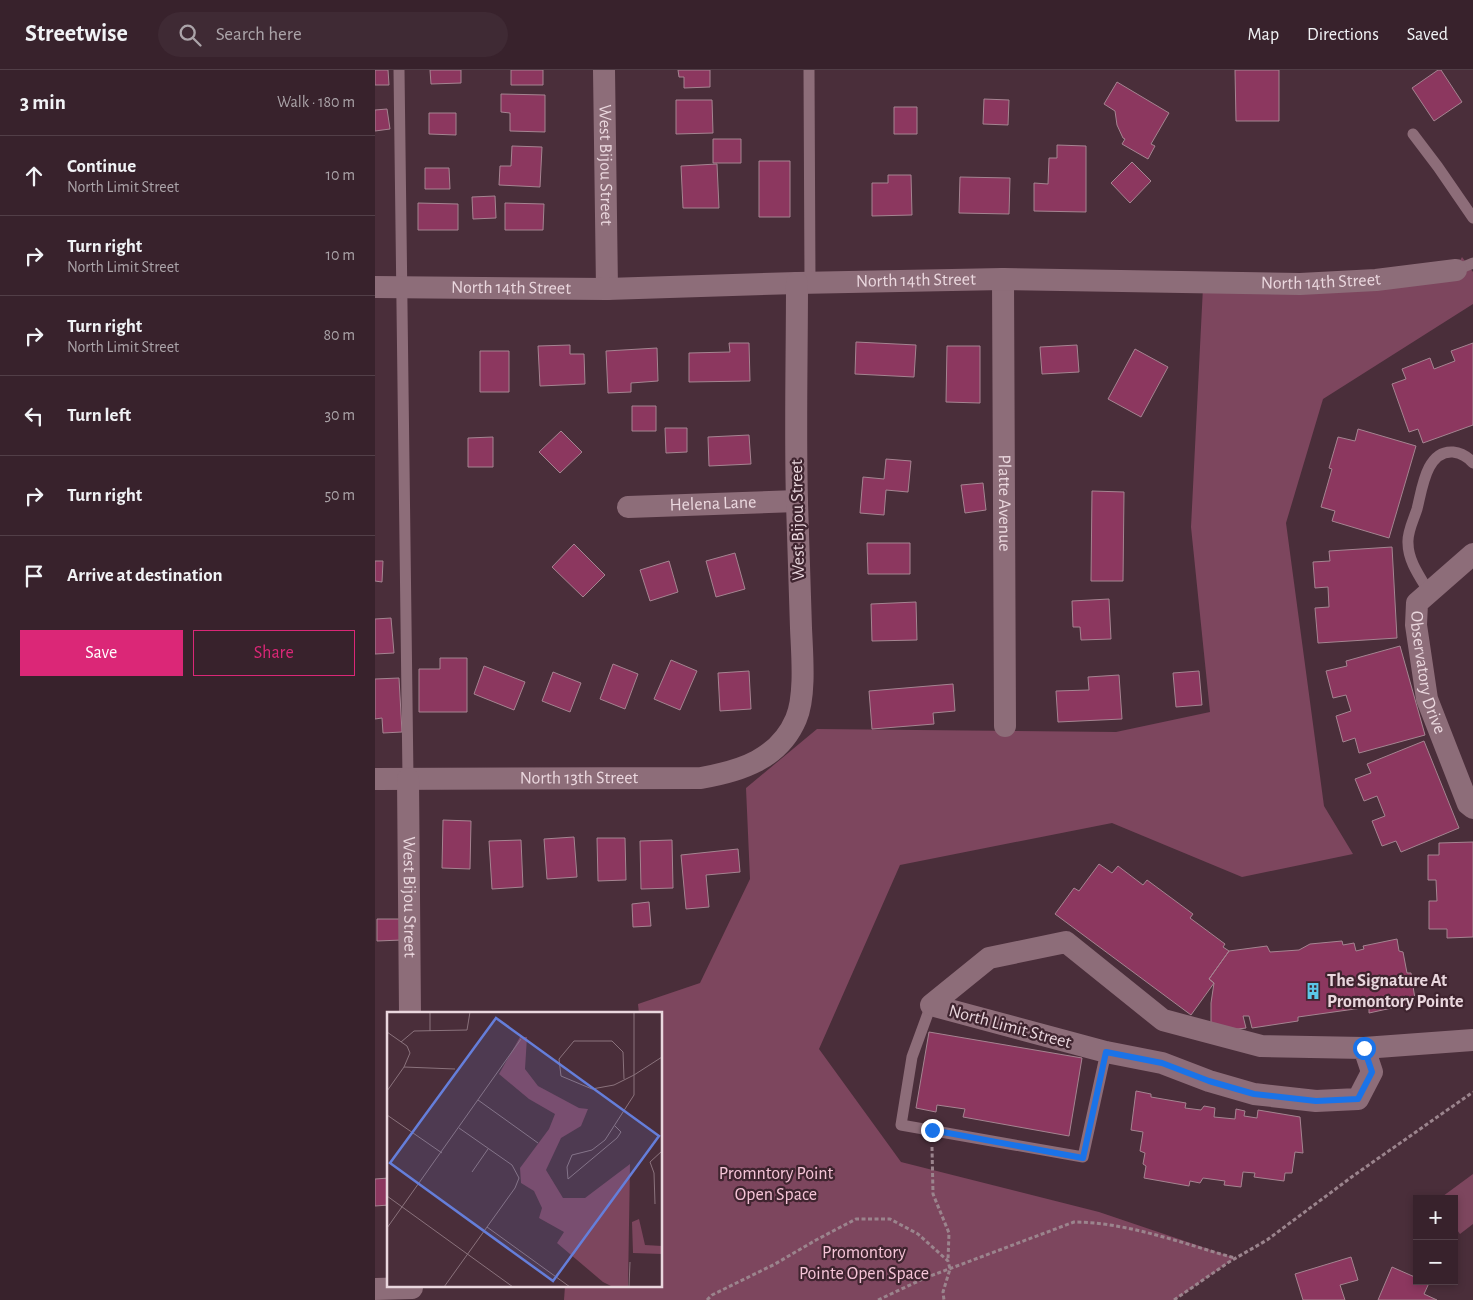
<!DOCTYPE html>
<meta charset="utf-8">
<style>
:root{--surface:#38222c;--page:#3f2a34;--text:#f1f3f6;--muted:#aba4a9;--line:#523f48;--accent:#db2777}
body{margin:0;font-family:"Alegreya Sans",sans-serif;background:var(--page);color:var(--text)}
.controls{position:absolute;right:15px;bottom:15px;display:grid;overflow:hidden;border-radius:0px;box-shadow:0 2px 8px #0003}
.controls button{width:45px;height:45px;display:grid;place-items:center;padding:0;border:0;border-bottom:1px solid var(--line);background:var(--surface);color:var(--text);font:25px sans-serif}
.stop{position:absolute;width:15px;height:15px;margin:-11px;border:4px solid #1a73e8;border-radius:50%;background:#fff}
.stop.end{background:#1a73e8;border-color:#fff;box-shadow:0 1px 5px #0008}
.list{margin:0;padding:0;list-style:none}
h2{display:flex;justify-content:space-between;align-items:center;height:65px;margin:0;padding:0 20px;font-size:21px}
h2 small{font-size:16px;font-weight:400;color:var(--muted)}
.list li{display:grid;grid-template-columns:32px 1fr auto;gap:15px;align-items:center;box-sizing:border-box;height:80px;padding:0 20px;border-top:1px solid var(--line)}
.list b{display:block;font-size:19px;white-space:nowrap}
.list p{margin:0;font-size:16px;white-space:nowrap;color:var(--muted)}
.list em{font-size:16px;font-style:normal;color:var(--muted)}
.actions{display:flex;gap:10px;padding:15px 20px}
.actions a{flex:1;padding:11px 0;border:1px solid var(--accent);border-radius:0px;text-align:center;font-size:18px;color:var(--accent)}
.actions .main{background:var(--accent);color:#fff}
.icon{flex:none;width:28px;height:28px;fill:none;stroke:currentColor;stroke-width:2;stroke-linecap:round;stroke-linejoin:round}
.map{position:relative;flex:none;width:1098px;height:1230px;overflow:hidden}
header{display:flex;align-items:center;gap:30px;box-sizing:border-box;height:70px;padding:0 25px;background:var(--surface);border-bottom:1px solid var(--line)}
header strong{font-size:24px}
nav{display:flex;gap:28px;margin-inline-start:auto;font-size:18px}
.search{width:350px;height:45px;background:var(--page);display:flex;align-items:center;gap:12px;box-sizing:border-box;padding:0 18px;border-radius:28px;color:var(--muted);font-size:19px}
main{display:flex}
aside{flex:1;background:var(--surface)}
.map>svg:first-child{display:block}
.green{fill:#7d465e}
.building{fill:#8c375f;stroke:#a58491}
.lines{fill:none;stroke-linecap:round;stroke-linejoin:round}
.path{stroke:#9b848d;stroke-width:3;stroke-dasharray:4 2.5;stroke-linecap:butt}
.lane{stroke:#8d6d79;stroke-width:11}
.street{stroke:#8d6d79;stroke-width:22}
.route{stroke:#1a73e8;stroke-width:6}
.labels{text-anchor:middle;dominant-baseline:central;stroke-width:4.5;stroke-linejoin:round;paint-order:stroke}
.street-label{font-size:18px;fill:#ead7de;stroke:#3f242f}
.poi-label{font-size:18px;font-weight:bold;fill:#ead7de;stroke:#3f242f;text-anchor:start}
.park-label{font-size:18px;fill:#f6c5d8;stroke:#3f242f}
.inset-road{fill:none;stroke:#8a727c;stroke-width:1}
.view{fill:#657eda;fill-opacity:0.15;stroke:#657eda;stroke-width:2.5}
.inset-edge{fill:none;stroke:#ead7de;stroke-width:2.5}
</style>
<header>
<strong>Streetwise</strong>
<div class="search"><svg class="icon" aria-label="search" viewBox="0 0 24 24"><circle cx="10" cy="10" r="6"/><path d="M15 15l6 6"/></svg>Search here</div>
<nav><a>Map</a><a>Directions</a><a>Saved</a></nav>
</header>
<main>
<aside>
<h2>3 min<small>Walk · 180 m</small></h2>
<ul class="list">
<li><svg class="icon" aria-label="ahead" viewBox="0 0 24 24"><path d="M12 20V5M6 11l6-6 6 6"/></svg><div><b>Continue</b><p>North Limit Street</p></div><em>10 m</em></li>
<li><svg class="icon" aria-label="right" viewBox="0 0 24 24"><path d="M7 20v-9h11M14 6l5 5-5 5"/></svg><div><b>Turn right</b><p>North Limit Street</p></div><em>10 m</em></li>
<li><svg class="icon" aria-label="right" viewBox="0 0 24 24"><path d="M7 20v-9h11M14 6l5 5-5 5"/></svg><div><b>Turn right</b><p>North Limit Street</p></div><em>80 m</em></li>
<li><svg class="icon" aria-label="left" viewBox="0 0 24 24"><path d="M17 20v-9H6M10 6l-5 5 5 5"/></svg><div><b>Turn left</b></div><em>30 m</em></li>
<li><svg class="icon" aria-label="right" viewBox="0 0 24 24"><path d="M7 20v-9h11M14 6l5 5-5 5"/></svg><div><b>Turn right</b></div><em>50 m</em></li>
<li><svg class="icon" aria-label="arrive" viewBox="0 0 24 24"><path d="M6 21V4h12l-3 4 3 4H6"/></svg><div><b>Arrive at destination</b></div></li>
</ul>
<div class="actions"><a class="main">Save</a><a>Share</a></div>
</aside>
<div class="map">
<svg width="1098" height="1230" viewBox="0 0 1098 1230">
<rect width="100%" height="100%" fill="#4a2e3a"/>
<path class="green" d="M1087 187 1098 202V234L948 329 911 453 949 736 978 784 867 807 737 753 525 795 444 979 526 1092 724 1142 860 1188 800 1230H189L190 1216H286V944H264L263 934 325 913 375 809 371 718 442 659 741 662 835 642 816 457 828 217 1080 200Z
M1098 1104V1154L1085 1164 1079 1156V1129H1064Z"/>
<path class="building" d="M0 0H13L14 15H0Z
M55 0H86V13L56 14Z
M136 0H168V15H136Z
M303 0H335V17L309 18V7H304Z
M860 0H904V51H861Z
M1063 0H1066L1087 32 1059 51 1037 18Z
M742 12 794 43 776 74 780 76 773 89 747 74 750 69 748 68 742 55 740 41 729 34Z
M126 24 170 25V62L135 61V43L126 42Z
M609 29 634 30 633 55 608 54Z
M301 30H337L338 63 301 64Z
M519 37H542V64H519Z
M12 39 15 59 0 61V40Z
M54 43H81V65L54 64Z
M338 69H366V93H338Z
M682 75 711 76V142L659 141V113L673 114 674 88H682Z
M137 76 167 77 165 117 124 115 125 96H136Z
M384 91H415V147H384Z
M757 92 776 111 755 133 736 113Z
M342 94 344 138H308L306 96Z
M50 98H74L75 119H50Z
M513 105H536L537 145 497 146V113H513Z
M585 107 635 108 634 144 584 143Z
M120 126 121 148 98 149 97 127Z
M43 133 83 134V160H43Z
M130 133 169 134 168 160H130Z
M481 272 541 275 539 307 480 304Z
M354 273H374L375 311 314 312V283L355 282Z
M1098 273V355L1048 373 1043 359 1034 362 1017 314 1031 309 1027 299 1055 288 1059 299 1080 291 1076 281Z
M195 275V284H209L210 314 165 316 163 276Z
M702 275 704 302 667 304 665 277Z
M572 276H605V333L571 332Z
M282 278 283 311 256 313V322L233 323 231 281Z
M760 279 793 297 766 347 733 329Z
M105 281H134V322H105Z
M257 336H281V361H257Z
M290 358H312V382L291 383Z
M983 359 1041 376 1014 468 957 451 960 441 946 437 957 399 954 398 963 367 980 371Z
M186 361 207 382 185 403 164 382Z
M374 365 376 394 334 396 333 367Z
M118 367V397H93V368Z
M511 389 536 391 533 422 511 420 509 445 485 443 488 407 509 409Z
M608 413 611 440 590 443 586 415Z
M717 421 749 422 748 511H716Z
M492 473H535V504H493Z
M199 474 230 505 208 527 177 497Z
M1017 477 1022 568 943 573 940 538 954 537 953 517 940 518 938 492 955 491 954 481Z
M360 483 370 519 341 527 331 491Z
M0 491H8L7 512 0 511Z
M294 491 303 522 275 531 265 500Z
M734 529 736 569 706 570 705 557H698L697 531Z
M541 532 542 570 497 571 496 534Z
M16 548 19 583 0 584V549Z
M1025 576 1050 665 984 683 980 668 968 672 961 646 976 641 971 625 958 628 951 601 972 596 971 591Z
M65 588H92V642H44V599H65Z
M296 590 322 601 305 640 279 629Z
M238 594 263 604 250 639 225 629Z
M109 596 150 612 139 640 99 624Z
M374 601 376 639 345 641 343 603Z
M824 601 827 635 801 637 798 603Z
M178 602 206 613 195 642 167 631Z
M744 605 747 649 683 652 681 621 714 620 713 607Z
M24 608 27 662 8 663 7 648 0 649V609Z
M578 614 580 641 558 643 559 654 497 659 494 621Z
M1049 671 1084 758 1026 782 1021 771 1007 776 997 751 1010 746 1002 726 989 731 980 709 996 703 992 694Z
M68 750 96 751 95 799 67 798Z
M199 767 202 807 172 809 169 769Z
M222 768H250L251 810 223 811Z
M146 770 148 817 117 819 114 771Z
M297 770 298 818 266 819 265 771Z
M1098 772V867L1072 868V859H1054V831H1062L1061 810H1053V785H1064V773Z
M363 779 365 802 331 805 334 837 311 839 306 785Z
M724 794 737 803 743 796 768 815 772 810 818 844 815 848 850 874 848 877 854 881 834 909 839 913 816 945 680 844 699 818 704 821Z
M274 832 276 856 258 857 257 834Z
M2 849H27V870L2 871Z
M1022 869 1024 881 1028 882 1032 903H1036L1040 929 1034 930 1035 934 994 943V937L923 947V951L877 958 874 946H868L871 958 847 961 836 956V933L839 913 834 909 854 881 892 876 895 882 924 880 935 874 967 871 968 875 979 873 981 881 989 879 988 876Z
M554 962 707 988 694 1066 588 1047 590 1039 562 1035 561 1042 541 1038Z
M761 1021 776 1024V1027L811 1033 810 1038 826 1040 829 1036 840 1038 839 1047 860 1049 861 1039 870 1041 869 1046 882 1048 883 1040 925 1047 928 1083 920 1082 917 1103H910L909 1111 879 1107 880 1103 868 1102 866 1117 849 1115 850 1111 828 1108 825 1113 815 1111 814 1116 769 1108 771 1096 768 1094 770 1083 765 1081 768 1062 756 1060Z
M14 1108V1135L0 1136V1109Z
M976 1187 983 1210 965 1215 970 1230H928L920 1204Z
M1017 1197 1042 1208V1211L1054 1213 1049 1224 1062 1230H1003Z"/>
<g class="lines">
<path class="path" d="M557 1077 558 1124 574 1163 573 1190
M332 1230 337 1225 400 1194 441 1170 481 1149H515L543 1164 573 1191 575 1199 568 1222 569 1230
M503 1230 550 1208 699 1152C752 1152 809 1174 860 1188
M799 1230 854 1192 892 1170 978 1106 1098 1022"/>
<path class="lane" d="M24 0 33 709
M434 0 435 213
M1038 64 1063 97 1098 148
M1081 200 1098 193
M1054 522C1045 507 1033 491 1033 473 1032 462 1039 449 1042 439 1047 420 1051 380 1078 382 1086 383 1093 387 1098 393
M556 935 537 987 526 1055 708 1087 731 982"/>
<g class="street">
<path id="s1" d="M229 0 232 219"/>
<path id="s2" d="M628 209 630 656"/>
<path id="s3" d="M0 217 232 219 422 213 628 209 925 214 1001 210 1081 200"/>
<path id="s4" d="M253 437 422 431"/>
<path id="s5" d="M1098 484 1042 533 1041 555 1052 629 1093 734 1098 738"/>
<path id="s6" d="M0 709 326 708C366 701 404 689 421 649 431 626 427 583 426 558 425 516 423 475 422 433 420 360 422 286 422 213"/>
<path id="s7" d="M33 709 35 944"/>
<path d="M989 978 997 1002 983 1029 941 1031 879 1024 834 1011 787 993 731 982 556 935 614 888 691 872 788 950 886 976 989 978 1098 970"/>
<path d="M0 1219 37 1218"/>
</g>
</g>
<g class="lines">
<path class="route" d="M557 1060 708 1088 731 982 787 993 834 1011 879 1024 941 1031 983 1029 997 1002 989 978"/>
</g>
<defs>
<g id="building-bare" transform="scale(1.35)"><path d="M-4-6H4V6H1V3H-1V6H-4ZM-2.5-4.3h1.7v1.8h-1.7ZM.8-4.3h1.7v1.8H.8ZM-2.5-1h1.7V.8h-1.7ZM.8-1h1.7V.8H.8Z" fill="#5bc7e7" stroke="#3f242f" stroke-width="2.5" paint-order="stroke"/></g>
</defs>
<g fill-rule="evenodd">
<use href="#building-bare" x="938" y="921"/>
</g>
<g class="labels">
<g class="street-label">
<text stroke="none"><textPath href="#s1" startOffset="95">West Bijou Street</textPath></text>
<text stroke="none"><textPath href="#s3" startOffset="541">North 14th Street</textPath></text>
<text stroke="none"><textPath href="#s3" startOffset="946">North 14th Street</textPath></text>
<text stroke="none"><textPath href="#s3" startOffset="136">North 14th Street</textPath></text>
<text stroke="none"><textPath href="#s2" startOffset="224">Platte Avenue</textPath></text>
<text stroke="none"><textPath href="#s4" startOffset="85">Helena Lane</textPath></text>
<text transform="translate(423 450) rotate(-91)">West Bijou Street</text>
<text stroke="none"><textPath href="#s5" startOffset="145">Observatory Drive</textPath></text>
<text stroke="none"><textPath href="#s6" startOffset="204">North 13th Street</textPath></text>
<text stroke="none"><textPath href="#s7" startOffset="118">West Bijou Street</textPath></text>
<text transform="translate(635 957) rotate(15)">North Limit Street</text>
</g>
<g class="poi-label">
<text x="952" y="911">The Signature At<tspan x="952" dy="21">Promontory Pointe</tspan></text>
</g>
<g class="park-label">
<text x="401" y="1104">Promntory Point<tspan x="401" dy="21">Open Space</tspan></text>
<text x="489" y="1183">Promontory<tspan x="489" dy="21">Pointe Open Space</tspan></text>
</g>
</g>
<g transform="translate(12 942)">
<rect width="275" height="275" fill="#4a2e3a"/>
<path d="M133 25H140L138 57 151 74 192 96 201 97 194 114 174 126 159 158 176 186H198L243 152 241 275H226L216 270 170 231 177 220 152 206 155 196 147 179 134 171 133 156 162 117 168 102 142 87 112 62ZM252 207 258 233 275 234V242L246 241 245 210Z" fill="#7d465e"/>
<path class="inset-road" d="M43 19V0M0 20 20 34 23 41 17 55 0 79M14 30 27 19 80 18 83 0M17 55 68 57M237 67 236 40 225 29H187L172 47 174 64 205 77 227 73 247 63 275 45M91 88 151 131M0 103 55 141M228 114 234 120 230 126 181 167 180 155 185 143 205 138 218 128 247 83V0M85 160 101 137M0 184 126 275M268 192 267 161 263 150 275 139M100 215 183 275M0 216 134 27M57 275 128 176 132 166 125 153 72 116M242 275 243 250"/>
<path class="view" d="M109 6 272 124 166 269 3 151Z"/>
<rect width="275" height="275" class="inset-edge"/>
</g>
</svg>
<div class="controls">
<button>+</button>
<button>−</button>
</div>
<div class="stop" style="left:989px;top:978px"></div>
<div class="stop end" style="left:557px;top:1060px"></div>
</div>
</main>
